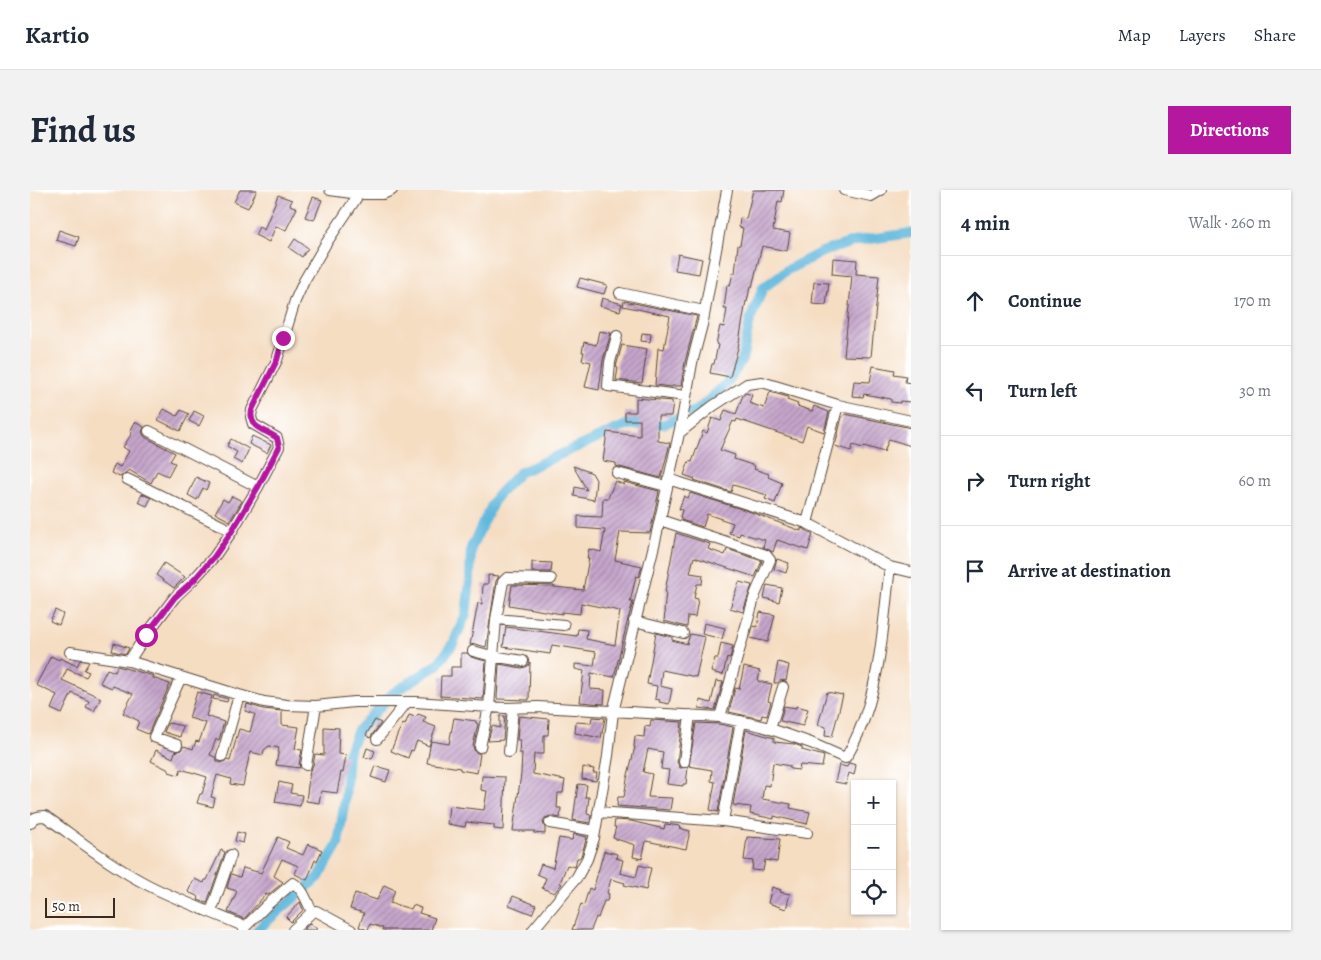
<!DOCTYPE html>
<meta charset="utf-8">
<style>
:root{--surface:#fff;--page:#f2f2f3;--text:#1f2937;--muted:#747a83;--line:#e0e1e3;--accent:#b5179e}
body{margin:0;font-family:Alegreya,serif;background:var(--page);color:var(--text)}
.controls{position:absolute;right:15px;bottom:15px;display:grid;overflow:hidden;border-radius:0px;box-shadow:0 1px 4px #0004}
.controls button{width:45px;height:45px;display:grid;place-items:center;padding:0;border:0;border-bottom:1px solid var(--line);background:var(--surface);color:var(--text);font:25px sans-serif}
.scale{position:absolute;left:15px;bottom:12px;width:70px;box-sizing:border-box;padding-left:5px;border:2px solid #3b2a1e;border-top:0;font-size:14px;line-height:18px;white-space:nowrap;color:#3b2a1e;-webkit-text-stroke:4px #fff;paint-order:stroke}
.stop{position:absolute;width:15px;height:15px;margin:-11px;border:4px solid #b5179e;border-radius:50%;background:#fff}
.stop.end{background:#b5179e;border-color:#fff;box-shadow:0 1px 5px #0008}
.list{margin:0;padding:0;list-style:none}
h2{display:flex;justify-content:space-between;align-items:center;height:65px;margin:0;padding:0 20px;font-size:21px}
h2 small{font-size:16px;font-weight:400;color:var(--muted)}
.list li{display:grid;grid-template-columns:32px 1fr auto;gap:15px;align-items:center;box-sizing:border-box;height:90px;padding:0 20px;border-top:1px solid var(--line)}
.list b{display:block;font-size:19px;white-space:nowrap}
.list em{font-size:16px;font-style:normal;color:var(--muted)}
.icon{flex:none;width:28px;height:28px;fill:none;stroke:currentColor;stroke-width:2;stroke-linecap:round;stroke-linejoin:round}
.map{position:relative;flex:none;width:881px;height:740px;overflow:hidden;border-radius:0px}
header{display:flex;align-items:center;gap:30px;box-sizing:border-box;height:70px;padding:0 25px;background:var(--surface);border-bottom:1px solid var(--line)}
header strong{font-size:24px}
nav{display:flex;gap:28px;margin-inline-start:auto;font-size:18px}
.intro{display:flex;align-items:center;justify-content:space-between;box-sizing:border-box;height:120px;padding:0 30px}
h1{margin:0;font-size:35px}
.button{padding:12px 22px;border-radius:0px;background:var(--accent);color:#fff;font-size:18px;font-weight:700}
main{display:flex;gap:30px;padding:0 30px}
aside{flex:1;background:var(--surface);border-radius:0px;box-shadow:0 1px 4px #0004}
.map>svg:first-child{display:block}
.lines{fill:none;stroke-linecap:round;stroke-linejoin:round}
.canal{stroke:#60b8dd;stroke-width:10}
.building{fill:url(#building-hatch)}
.minor-casing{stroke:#574537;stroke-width:12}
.minor{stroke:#fff;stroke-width:10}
.route{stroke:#b5179e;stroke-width:6}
</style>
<header>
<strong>Kartio</strong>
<nav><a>Map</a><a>Layers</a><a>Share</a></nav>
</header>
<div class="intro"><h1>Find us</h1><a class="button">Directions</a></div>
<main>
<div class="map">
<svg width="881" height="740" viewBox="0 0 881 740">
<defs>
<pattern id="building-hatch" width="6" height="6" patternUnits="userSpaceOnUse" patternTransform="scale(1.25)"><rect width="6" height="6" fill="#c6a6cc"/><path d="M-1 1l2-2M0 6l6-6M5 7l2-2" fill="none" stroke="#a287a5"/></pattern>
</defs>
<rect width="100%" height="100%" fill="#fff"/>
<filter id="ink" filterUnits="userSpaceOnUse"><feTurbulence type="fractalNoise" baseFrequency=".02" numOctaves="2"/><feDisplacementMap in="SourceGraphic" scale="10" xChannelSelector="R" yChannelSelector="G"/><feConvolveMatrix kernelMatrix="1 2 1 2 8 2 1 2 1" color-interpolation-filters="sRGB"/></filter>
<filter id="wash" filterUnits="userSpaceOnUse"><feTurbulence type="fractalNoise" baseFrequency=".0096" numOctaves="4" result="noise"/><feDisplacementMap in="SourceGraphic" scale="20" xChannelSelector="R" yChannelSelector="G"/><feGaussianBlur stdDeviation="1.12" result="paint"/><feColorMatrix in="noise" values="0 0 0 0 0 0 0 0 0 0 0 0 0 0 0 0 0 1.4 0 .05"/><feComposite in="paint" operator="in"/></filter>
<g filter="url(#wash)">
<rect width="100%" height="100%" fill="#f5ddc2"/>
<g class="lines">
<path class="canal" d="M227 740 289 687 308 654 315 609 318 563 328 540 363 503 407 475 423 454 436 424 440 391 441 358 466 307 489 283 596 235 634 234 669 219 697 193 712 170 720 130 733 98 757 80 792 62 826 51 881 43"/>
</g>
<g id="blocks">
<path class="building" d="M210 0H227L218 18 204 12Z
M723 0H754L752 12 748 11 743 40 760 43 757 61 732 56 722 97H720L717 112 716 111 708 158 700 187 680 183 682 174H684L688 155 686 154 690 136 694 137 697 119H694L697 95 700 96 703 83H705L708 55H710L713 38 709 37 710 28 716 29Z
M248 5 262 10 260 15 267 18 256 40 246 36 239 52 225 45 229 37 234 40Z
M283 7 292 10 284 30 275 27Z
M29 40 49 47 46 56 26 50Z
M265 49 278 58 272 67 259 58Z
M648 64 672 69 669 84 645 80Z
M803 68 827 70 826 84 849 86 841 167 814 166 822 86 802 84Z
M550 88 577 95 574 104 547 97Z
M784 92 799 93 796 115 782 114Z
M572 108 592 114 590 121 570 116Z
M594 111 667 126 655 172 651 196H642V197L625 195 628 158 634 159 640 126 593 116Z
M569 141 581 143 573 170 569 200 555 197 561 172 552 170 554 162H552L554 152 566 155Z
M612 143 621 144 620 152 611 151Z
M592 155 617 159 612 193 586 190 588 178 586 177 587 173Z
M843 176 865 180 864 184 876 186 875 192 881 193V212L870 211V213L861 212V209L834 204 833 207 822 206 824 191 840 192Z
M740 202 758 207 757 210 768 214 767 216 782 221 784 216 799 222 794 242 777 236 772 251 707 229 706 232 703 231 690 260 705 265 704 269 725 276 724 279 739 284 738 287 752 293 745 313 735 309 737 305 717 299 703 295 701 302 664 290 665 289 654 285 659 271 662 272 673 241 677 243 682 228 691 231 695 220 706 224 713 205 716 203 722 205 719 213 734 218Z
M606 208 642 211V214H643L641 226H628V251L640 253 631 288 586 276V273L573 271 577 242 610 246V230H595V222H606Z
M134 219 147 226 151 220 159 224 150 241 128 230Z
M164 221 174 226 169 236 159 231Z
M815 224 881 238V256L859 249 854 262 834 256 833 258 823 255 821 261 805 256 812 227H813Z
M105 232 114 237 112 242 115 247 145 263 140 271 145 273 138 286 127 281 121 293 99 280 90 287 81 283 85 274 90 277 99 261 93 257 102 243 100 242Z
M222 246 241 255 237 263 219 254Z
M201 249 219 259 212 274 203 269 207 262 197 256Z
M543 276 562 283 566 290 564 310 544 306 545 297 557 300Z
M166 287 179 293 176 300 173 298 167 310 158 305Z
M585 291 594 295V292L629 301 620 343 590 342 585 370 612 376 609 387 606 386 600 412H603L598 429 584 487 561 483 560 499 575 500 574 514 550 512 554 481 545 479V474L564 476 566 462 522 455 520 464 473 457 476 437 547 446 548 439 557 440 556 449 585 455 590 421 551 413 550 424 532 422V424L479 415 482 395 524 396V397L553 400 559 368H557L559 359 571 362 575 340 548 338V326L572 327 573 308H578Z
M660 303 718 321 771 341V338L774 339 783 344 778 360 747 350 743 362 733 357 735 350 710 343 709 346 699 343 703 333 677 324 673 337 651 330V327H650L652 320 649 319 654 306 658 308Z
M112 304 121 308 117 316 108 312Z
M202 306 212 311 200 331 185 323 193 309 198 312Z
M646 343 680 354 678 359 695 365 697 359 732 371 725 387 664 367 660 383 673 385 672 394H667L664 408 668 409 665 427 658 426 657 437 634 431 635 422H634L636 401H635Z
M747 369 759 373 756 383 744 379Z
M502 372 522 373 521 382H502Z
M134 373 155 387 144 398 126 385Z
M458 385 469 386 466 391 456 457 445 454 440 455 448 413 452 414 453 394H458Z
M709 392 722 395 713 422 700 418Z
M737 395 752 398 749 412 734 408Z
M25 420 33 424 29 435 20 431Z
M730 422 745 425 738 452 720 448 723 436 727 437Z
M674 433 695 438 692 449 672 444Z
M626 443 642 447V450L657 454 660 444 675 447 666 487 632 480 630 496 642 499 639 514 629 512 630 510 625 509 627 496 617 494Z
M84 453 99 458 96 464 82 461Z
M691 453 703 456 700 468 697 467 693 485 681 482 685 468H688Z
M431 463H437L441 467 456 471 453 509 410 506 411 486H421V477H431Z
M21 466 29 470 30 468 47 476 50 470 59 472 54 480 59 482 56 487 37 479 32 490 71 508 64 521 56 517 59 511 42 503 32 524 21 519 27 505 6 495Z
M500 472 499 510 467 509 469 474 492 478 498 476Z
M748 472 759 475 756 491 751 490 747 493H744Z
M87 476 124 486 123 488 140 494 118 544 106 539 109 531 93 523 103 504 83 496 82 498 70 493 77 479 85 482Z
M714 477 730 481 728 491 742 494 738 511 741 512 737 526 732 525 731 529 699 522 705 498 709 499Z
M686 491 693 492 685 520 669 518 670 510 681 513Z
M167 502 182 506 176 526 194 532 189 550 186 549 180 565 185 567 187 571 191 573 197 570 200 571 209 539 220 542 225 524 215 521 217 514 233 519 252 521V535L269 537 265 559 272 560 269 574 270 578 246 575 249 558 239 556 234 560 233 565 220 562 213 596 200 594 201 589 187 585 181 607 185 608 183 617 167 613 170 604H172L177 587 151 579 149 585 139 582V580L121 571 126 560 143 568 145 562 151 560 154 556 163 559 166 551 169 552 176 533 159 528Z
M797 502 813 505 802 547 795 546 796 537 788 535Z
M184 505 198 509 197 512 183 509Z
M754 516 766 518V516L778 519 773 536 750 531Z
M388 524 396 527 393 532 406 537 399 556 387 551 383 561 381 560 378 568 361 561 368 543 373 534 375 535 379 525 386 527Z
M470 526H475L473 550 458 551 462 536 470 538Z
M489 526 519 529 518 545H514V564H504L503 584 535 590 533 603H528L527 618H531L530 628 521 626 515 628 513 632 515 638V644L504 643V641H483L491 584 492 563H489L490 550H487Z
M562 527 575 528 571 548 545 543 546 532 561 533Z
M424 528 446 531V533L448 534 443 556 445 562 450 564 447 583 430 580V578L397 573 401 551 419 554Z
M345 530 351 533 340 548 336 545Z
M621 530 652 532 647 572 650 578 658 577 656 594H653V596L637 594 639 580 631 579 633 562 618 559 613 582 622 584 618 607 642 608 640 620 587 616 588 607H594L597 589 605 557H604L605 546 614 547 615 536 620 537Z
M138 533 153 536 150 547 134 542Z
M666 533 689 534 703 537 688 622 680 620 685 592 681 591 682 580 659 576Z
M294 537 309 538 308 564 316 565 313 583 311 582 307 603 291 601 289 613 276 611 280 580 283 576 285 564 294 565Z
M716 540 744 548V552L764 554 772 557V560L794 566 792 577 770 575 769 580 760 579V576L743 573 740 596 734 595 732 609 761 614 760 618 780 622 777 634 744 626V629L720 624 721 617 703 615Z
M337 558 345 561 342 569 334 567Z
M819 573 826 575 824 585 819 583 816 594 805 592 809 575 817 577Z
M345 576 360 580 356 592 341 587Z
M553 577 564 579 563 583H567L566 591 552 589Z
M452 586 475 587 473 640 464 639V635L436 632 435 637 417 634 419 616 454 620 457 601 451 600Z
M249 592 262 595 260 603 272 605 270 616 245 612Z
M548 594 557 595 555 607H559L557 624 561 625 560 633 543 630Z
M585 630 601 631 634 639 635 634 650 636 649 638 660 641 656 659 616 651 612 669 603 667 605 655 583 648 586 637H584Z
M207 642 215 644 213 653 205 651Z
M544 644 557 647 551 666 549 668H547L545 677 537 675 530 693 532 694 524 703 512 698 516 688 507 684 511 674 523 678 529 648 542 650Z
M248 647 259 652 256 658 273 665 278 654 292 660 287 671 285 670 277 690 265 684 268 676 252 669 244 686 253 692 251 694 238 705 236 704 214 729 198 722 207 701 197 698 201 684 210 687 213 678 231 683Z
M717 647 750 649 747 672 735 670 733 681 722 680 723 671 714 670Z
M191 660 195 662 177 713 168 710 169 707 158 702 164 689 174 693 175 690H177Z
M574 661 587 664 586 668 593 670 590 683 606 687 609 675 621 678 616 700 594 695 595 693 581 689 577 703 579 704 577 711H574L568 728 566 727 561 740H542L551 714 554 715 559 698 563 700Z
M354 695 365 700 360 713 381 719 383 715 391 718 389 723 405 728 401 740H352L353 738 340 734 338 740 329 737 334 723 320 719 325 703 347 710Z
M742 697 751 700 750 702 760 704 756 719 738 713Z
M483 706 506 715 502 724 479 715Z
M270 712 273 720 261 732 256 727Z
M280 733 288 740H273Z"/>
</g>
</g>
<g filter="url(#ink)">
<use href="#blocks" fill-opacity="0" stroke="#574537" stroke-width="1"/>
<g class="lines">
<g class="minor-casing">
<path id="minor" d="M300 0 329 4
M362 0 353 4H329L295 55 274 91 265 111 247 170 222 220 221 227 223 234 247 248 249 257 228 297 202 341 184 367 164 389 145 407 116 445 99 471 209 505 234 512 257 515 286 516 324 512H385L475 518 508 517 690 527 732 536 781 553 815 568C821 561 824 552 828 544 851 492 853 433 860 377
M814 0 841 6 851 0
M590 103 674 121
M587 146 580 172 578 196 656 206
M119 241 228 297
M649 243 683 216 717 194 732 192 808 215 881 231
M587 283 636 296
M97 289 202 341
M638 289 777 333 860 377 881 382
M630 330 736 365 740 370 725 405 690 527
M777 333 808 215
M466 429 534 435
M604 431 653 443
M443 461 462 466 493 471
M40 462 99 471
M740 539 753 497
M347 549 377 512
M147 555 124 547 151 487
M450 557 459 517 466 429 473 392 477 388 521 389
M479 562 483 518
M192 566 209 505
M654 572 660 525
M276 575 286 516
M568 622 693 631 777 643
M693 631 711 531
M0 633C4 627 8 626 15 626 49 650 81 676 118 695 149 711 182 722 213 736L214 740
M520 633 565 641
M181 722 201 665
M215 737 238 714 263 693C273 698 277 712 282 722
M263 740 282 722 286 721 321 740
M503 740 547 687 557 669 564 648 578 566 583 522 626 347 652 230 662 173 673 131 697 0"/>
</g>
<use href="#minor" class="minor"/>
</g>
</g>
<g class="lines" filter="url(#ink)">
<path class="route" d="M116 445 145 407 164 390 184 367 202 341 228 297 249 257 247 248C235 239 218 239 222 220L247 170 253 148"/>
</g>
</svg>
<div class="controls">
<button>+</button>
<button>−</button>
<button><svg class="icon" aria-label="locate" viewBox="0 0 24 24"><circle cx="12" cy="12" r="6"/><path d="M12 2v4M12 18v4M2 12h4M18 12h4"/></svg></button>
</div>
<div class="scale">50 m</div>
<div class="stop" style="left:116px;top:445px"></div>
<div class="stop end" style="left:253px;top:148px"></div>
</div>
<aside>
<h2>4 min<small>Walk · 260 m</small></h2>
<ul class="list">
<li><svg class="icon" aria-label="ahead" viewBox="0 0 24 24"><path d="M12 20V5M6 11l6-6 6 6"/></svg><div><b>Continue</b></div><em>170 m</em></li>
<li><svg class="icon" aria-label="left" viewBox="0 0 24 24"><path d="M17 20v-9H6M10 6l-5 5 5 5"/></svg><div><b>Turn left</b></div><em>30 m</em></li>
<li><svg class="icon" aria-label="right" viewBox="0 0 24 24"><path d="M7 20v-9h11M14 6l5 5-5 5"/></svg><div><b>Turn right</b></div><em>60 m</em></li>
<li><svg class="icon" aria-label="arrive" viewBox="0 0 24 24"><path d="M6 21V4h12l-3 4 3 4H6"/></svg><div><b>Arrive at destination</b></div></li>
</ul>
</aside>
</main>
